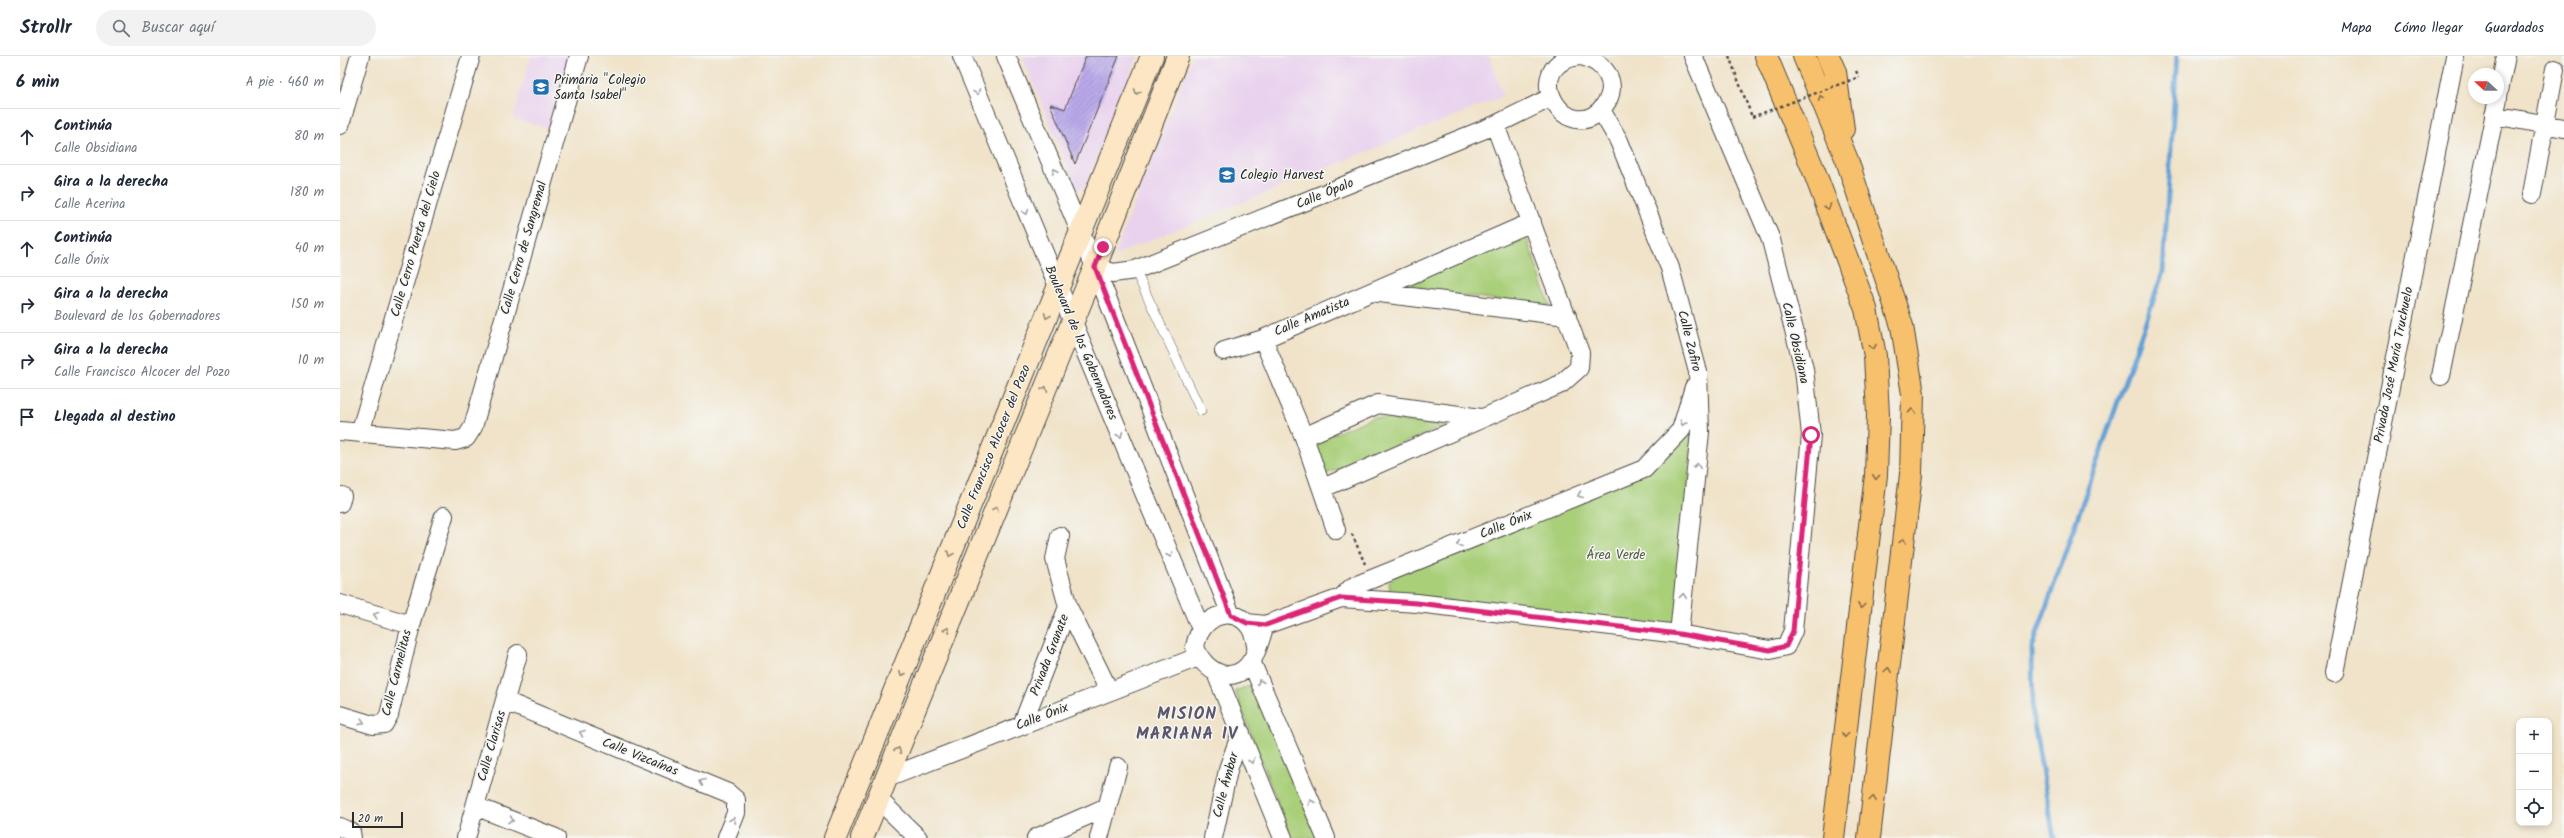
<!DOCTYPE html>
<html lang="es">
<meta charset="utf-8">
<style>
:root{--surface:#fff;--page:#f2f2f3;--text:#1f2937;--muted:#747a83;--line:#e0e1e3}
body{margin:0;font-family:Kalam,sans-serif;background:var(--page);color:var(--text)}
.controls{position:absolute;right:12px;bottom:12px;display:grid;overflow:hidden;border-radius:8px;box-shadow:0 2px 6px #0003}
.controls button{width:36px;height:36px;display:grid;place-items:center;padding:0;border:0;border-bottom:1px solid var(--line);background:var(--surface);color:var(--text);font:20px sans-serif}
.compass{position:absolute;left:2128px;top:12px;width:36px;height:36px;border-radius:50%;background:var(--surface);box-shadow:0 2px 6px #0003;rotate:292deg}
.scale{position:absolute;left:12px;bottom:10px;width:51px;box-sizing:border-box;padding-left:4px;border:2px solid #2b2b2b;border-top:0;font-size:11px;line-height:14px;white-space:nowrap;color:#2b2b2b;-webkit-text-stroke:3px #f6f6f2;paint-order:stroke}
.stop{position:absolute;width:12px;height:12px;margin:-9px;border:3px solid #db2777;border-radius:50%;background:#fff}
.stop.end{background:#db2777;border-color:#fff;box-shadow:0 1px 4px #0008}
.list{margin:0;padding:0;list-style:none}
h2{display:flex;justify-content:space-between;align-items:center;height:52px;margin:0;padding:0 16px;font-size:17px}
h2 small{font-size:13px;font-weight:400;color:var(--muted)}
.list li{display:grid;grid-template-columns:26px 1fr auto;gap:12px;align-items:center;box-sizing:border-box;height:56px;padding:0 16px;border-top:1px solid var(--line)}
.list b{display:block;font-size:15px;white-space:nowrap}
.list p{margin:0;font-size:13px;white-space:nowrap;color:var(--muted)}
.list em{font-size:13px;font-style:normal;color:var(--muted)}
.icon{flex:none;width:22px;height:22px;fill:none;stroke:currentColor;stroke-width:2;stroke-linecap:round;stroke-linejoin:round}
.map{position:relative;flex:none;width:2224px;height:782px;overflow:hidden}
header{display:flex;align-items:center;gap:24px;box-sizing:border-box;height:56px;padding:0 20px;background:var(--surface);border-bottom:1px solid var(--line)}
header strong{font-size:19px}
nav{display:flex;gap:22px;margin-inline-start:auto;font-size:14px}
.search{width:280px;height:36px;background:var(--page);display:flex;align-items:center;gap:10px;box-sizing:border-box;padding:0 14px;border-radius:22px;color:var(--muted);font-size:15px}
main{display:flex}
aside{flex:1;background:var(--surface)}
.map>svg:first-child{display:block}
.built{fill:#e9d2ee}
.green{fill:#a9cf79;stroke:#6a7d52}
.lines{fill:none;stroke-linecap:round;stroke-linejoin:round}
.stream{stroke:#63a1d5;stroke-width:5}
.building{fill:url(#building-hatch)}
.lane-casing{stroke:#494743;stroke-width:10}
.street-casing{stroke:#494743;stroke-width:20}
.secondary-casing{stroke:#494743;stroke-width:24}
.highway-casing{stroke:#494743;stroke-width:24}
.path{stroke:#494743;stroke-width:2.5;stroke-dasharray:3 3;stroke-linecap:butt}
.lane{stroke:#fff;stroke-width:9}
.street{stroke:#fff;stroke-width:18}
.secondary{stroke:#fce6c4;stroke-width:22}
.highway{stroke:#f7c06c;stroke-width:22}
.path-bridge{stroke:#494743;stroke-width:2.5;stroke-dasharray:3 3;stroke-linecap:butt}
.oneway{stroke:#a0a0a0}
.oneway2{stroke:#948878}
.oneway3{stroke:#876e48}
.route{stroke:#db2777;stroke-width:5}
.labels{text-anchor:middle;dominant-baseline:central;stroke-width:3;stroke-linejoin:round;paint-order:stroke}
.poi-label{font-size:13px;fill:#2b2b2b;stroke:#f6f6f2;text-anchor:start}
.street-label{font-size:13px;fill:#2b2b2b;stroke:#f6f6f2}
.park-label{font-size:13px;fill:#515c42;stroke:#f6f6f2}
.district-label{font-size:17px;font-weight:bold;letter-spacing:1px;fill:#5d576e;stroke:#f6f6f2}
</style>
<header>
<strong>Strollr</strong>
<div class="search"><svg class="icon" aria-label="search" viewBox="0 0 24 24"><circle cx="10" cy="10" r="6"/><path d="M15 15l6 6"/></svg>Buscar aquí</div>
<nav><a>Mapa</a><a>Cómo llegar</a><a>Guardados</a></nav>
</header>
<main>
<aside>
<h2>6 min<small>A pie · 460 m</small></h2>
<ul class="list">
<li><svg class="icon" aria-label="ahead" viewBox="0 0 24 24"><path d="M12 20V5M6 11l6-6 6 6"/></svg><div><b>Continúa</b><p>Calle Obsidiana</p></div><em>80 m</em></li>
<li><svg class="icon" aria-label="right" viewBox="0 0 24 24"><path d="M7 20v-9h11M14 6l5 5-5 5"/></svg><div><b>Gira a la derecha</b><p>Calle Acerina</p></div><em>180 m</em></li>
<li><svg class="icon" aria-label="ahead" viewBox="0 0 24 24"><path d="M12 20V5M6 11l6-6 6 6"/></svg><div><b>Continúa</b><p>Calle Ónix</p></div><em>40 m</em></li>
<li><svg class="icon" aria-label="right" viewBox="0 0 24 24"><path d="M7 20v-9h11M14 6l5 5-5 5"/></svg><div><b>Gira a la derecha</b><p>Boulevard de los Gobernadores</p></div><em>150 m</em></li>
<li><svg class="icon" aria-label="right" viewBox="0 0 24 24"><path d="M7 20v-9h11M14 6l5 5-5 5"/></svg><div><b>Gira a la derecha</b><p>Calle Francisco Alcocer del Pozo</p></div><em>10 m</em></li>
<li><svg class="icon" aria-label="arrive" viewBox="0 0 24 24"><path d="M6 21V4h12l-3 4 3 4H6"/></svg><div><b>Llegada al destino</b></div></li>
</ul>
</aside>
<div class="map">
<svg width="2224" height="782" viewBox="0 0 2224 782">
<defs>
<pattern id="building-hatch" width="6" height="6" patternUnits="userSpaceOnUse"><rect width="6" height="6" fill="#b9a9ea"/><path d="M-1 1l2-2M0 6l6-6M5 7l2-2" fill="none" stroke="#978abe"/></pattern>
</defs>
<rect width="100%" height="100%" fill="#f6f6f2"/>
<filter id="ink" filterUnits="userSpaceOnUse"><feTurbulence type="fractalNoise" baseFrequency=".025" numOctaves="2"/><feDisplacementMap in="SourceGraphic" scale="8" xChannelSelector="R" yChannelSelector="G"/><feConvolveMatrix kernelMatrix="1 2 1 2 8 2 1 2 1" color-interpolation-filters="sRGB"/></filter>
<filter id="wash" filterUnits="userSpaceOnUse"><feTurbulence type="fractalNoise" baseFrequency=".012" numOctaves="4" result="noise"/><feDisplacementMap in="SourceGraphic" scale="16" xChannelSelector="R" yChannelSelector="G"/><feGaussianBlur stdDeviation="0.9" result="paint"/><feColorMatrix in="noise" values="0 0 0 0 0 0 0 0 0 0 0 0 0 0 0 0 0 1.4 0 .05"/><feComposite in="paint" operator="in"/></filter>
<g filter="url(#wash)">
<rect width="100%" height="100%" fill="#f0e3c9"/>
<path class="built" d="M191 0H229L209 73 173 62Z
M682 0H798L746 131 737 133Z
M853 0H1149L1163 40 774 199Z"/>
<path class="green" d="M1186 180 1210 250 1052 231Z
M1354 357 1337 576 1050 537 1049 526 1057 518 1285 422Z
M1033 361 1106 370 983 419 973 387Z
M921 626 979 782H951L895 635Z"/>
<g class="lines">
<path class="stream" d="M1714 782 1693 662 1692 592 1823 216 1837 0"/>
</g>
<g id="blocks">
<path class="building" d="M746 0H779L735 108 710 48 725 53Z"/>
</g>
</g>
<g filter="url(#ink)">
<use href="#blocks" fill-opacity="0" stroke="#494743" stroke-width="1"/>
<g class="lines">
<g class="lane-casing">
<path id="lane" d="M795 214 861 355"/>
</g>
<g class="street-casing">
<path id="street" d="M622 0 861 573
M666 0 755 211 891 559
M1239 0C1175 9 1228 96 1264 50 1281 28 1264 5 1241 0
M2158 40 2166 0
M1261 54 1279 85 1330 212 1358 316 1360 376 1339 578
M2154 59 2224 72
M0 69 20 0
M2192 138 2215 13
M755 211 773 217 795 214 1155 69 1210 42
M1031 236 1227 260
M923 283 964 381 996 474
M884 295 923 283 1192 166
M2101 320 2158 42
M0 375 115 385 126 382 133 371 239 0
M20 377 131 0
M964 381 1038 348 1141 362
M983 432 1221 328 1239 312 1240 297 1155 69
M0 447 2 440
M720 480 715 503 728 551 769 635
M1001 542 1077 547 1339 578 1430 594 1446 590 1453 575 1471 379 1464 313 1431 184 1353 0
M0 548 71 569
M907 567 925 569 1001 542 1012 531 1304 413 1341 374 1354 331
M916 590C912 547 862 549 855 591 864 617 895 632 912 604 918 594 921 580 925 569
M911 605 986 782
M876 617 943 782
M1994 617 2115 0
M165 645 388 737 396 744V757L386 782
M0 659 33 669 44 668 49 659 71 569 104 460
M682 669 728 551
M547 722 858 601
M538 743 578 782
M135 750 216 782
M0 771 11 776 12 782
M126 782 178 598
M696 782 765 752
M759 782 778 711
M873 782 889 710 901 677"/>
</g>
<g class="secondary-casing">
<path id="secondary" d="M495 782 812 0
M522 782 755 211 838 0"/>
</g>
<g class="highway-casing">
<path id="highway" d="M1426 0 1474 115 1526 253 1535 300 1538 359 1536 419 1493 782
M1464 0 1507 104 1562 270 1573 338 1571 418 1529 782
M1488 0 1495 16 1503 73"/>
</g>
<path class="path" d="M1389 0 1412 61
M1516 15 1519 21
M1012 478 1025 508"/>
<use href="#lane" class="lane"/>
<use href="#street" class="street"/>
<use href="#secondary" class="secondary"/>
<use href="#highway" class="highway"/>
<path class="path-bridge" d="M1412 61 1519 21"/>
</g>
<defs><path id="oneway-chevron" d="M-2-3.5L2.5 0L-2 3.5" fill="none" stroke-width="1.6" stroke-linecap="round" stroke-linejoin="round"/></defs>
<g class="oneway">
<use href="#oneway-chevron" transform="translate(637 36) rotate(68)"/>
<use href="#oneway-chevron" transform="translate(715 115) rotate(-113)"/>
<use href="#oneway-chevron" transform="translate(686 156) rotate(68)"/>
<use href="#oneway-chevron" transform="translate(1343 367) rotate(107)"/>
<use href="#oneway-chevron" transform="translate(780 379) rotate(67)"/>
<use href="#oneway-chevron" transform="translate(1357 410) rotate(-84)"/>
<use href="#oneway-chevron" transform="translate(1240 439) rotate(158)"/>
<use href="#oneway-chevron" transform="translate(1119 488) rotate(158)"/>
<use href="#oneway-chevron" transform="translate(830 499) rotate(67)"/>
<use href="#oneway-chevron" transform="translate(1343 540) rotate(-84)"/>
<use href="#oneway-chevron" transform="translate(36 559) rotate(-164)"/>
<use href="#oneway-chevron" transform="translate(920 626) rotate(-113)"/>
<use href="#oneway-chevron" transform="translate(22 666) rotate(17)"/>
<use href="#oneway-chevron" transform="translate(242 677) rotate(-158)"/>
<use href="#oneway-chevron" transform="translate(912 705) rotate(68)"/>
<use href="#oneway-chevron" transform="translate(362 726) rotate(-158)"/>
<use href="#oneway-chevron" transform="translate(971 746) rotate(-113)"/>
<use href="#oneway-chevron" transform="translate(171 764) rotate(22)"/>
<use href="#oneway-chevron" transform="translate(393 764) rotate(-68)"/>
</g>
<g class="oneway2">
<use href="#oneway-chevron" transform="translate(797 36) rotate(112)"/>
<use href="#oneway-chevron" transform="translate(707 260) rotate(112)"/>
<use href="#oneway-chevron" transform="translate(705 333) rotate(-68)"/>
<use href="#oneway-chevron" transform="translate(656 453) rotate(-68)"/>
<use href="#oneway-chevron" transform="translate(610 498) rotate(112)"/>
<use href="#oneway-chevron" transform="translate(607 574) rotate(-68)"/>
<use href="#oneway-chevron" transform="translate(562 618) rotate(112)"/>
<use href="#oneway-chevron" transform="translate(558 694) rotate(-68)"/>
</g>
<g class="oneway3">
<use href="#oneway-chevron" transform="translate(1481 42) rotate(-113)"/>
<use href="#oneway-chevron" transform="translate(1488 151) rotate(69)"/>
<use href="#oneway-chevron" transform="translate(1533 291) rotate(79)"/>
<use href="#oneway-chevron" transform="translate(1572 355) rotate(-88)"/>
<use href="#oneway-chevron" transform="translate(1536 421) rotate(95)"/>
<use href="#oneway-chevron" transform="translate(1563 485) rotate(-83)"/>
<use href="#oneway-chevron" transform="translate(1521 550) rotate(97)"/>
<use href="#oneway-chevron" transform="translate(1548 614) rotate(-83)"/>
<use href="#oneway-chevron" transform="translate(1505 679) rotate(97)"/>
<use href="#oneway-chevron" transform="translate(1533 743) rotate(-83)"/>
</g>
</g>
<g class="lines" filter="url(#ink)">
<path class="route" d="M763 191 755 211 891 559 907 567 926 569 1001 542 1077 547 1339 578 1430 594 1446 590 1453 575 1471 379"/>
</g>
<defs>
<g id="school-square" transform="scale(0.9)"><rect x="-9" y="-9" width="18" height="18" rx="4" fill="#1f6fb2" stroke="#f6f6f2"/><path d="M0-5L7-2L0 1L-7-2ZM-4 1L0 2.5L4 1V4Q0 6-4 4Z" fill="#fff"/></g>
<g id="university-square" transform="scale(0.9)"><rect x="-9" y="-9" width="18" height="18" rx="4" fill="#1f6fb2" stroke="#f6f6f2"/><path d="M0-5L7-2L0 1L-7-2ZM-4 1L0 2.5L4 1V4Q0 6-4 4Z" fill="#fff"/></g>
</defs>
<g fill-rule="evenodd">
<use href="#school-square" x="201" y="31"/>
<use href="#university-square" x="887" y="119"/>
</g>
<g class="labels">
<g class="poi-label">
<text x="214" y="24">Primaria "Colegio<tspan x="214" dy="15">Santa Isabel"</tspan></text>
<text x="900" y="119">Colegio Harvest</text>
</g>
<g class="street-label">
<text transform="translate(985 138) rotate(-22)">Calle Ópalo</text>
<text transform="translate(76 188) rotate(-74)">Calle Cerro Puerta del Cielo</text>
<text transform="translate(184 192) rotate(-74)">Calle Cerro de Sangremal</text>
<text transform="translate(972 261) rotate(-23)">Calle Amatista</text>
<text transform="translate(1349 285) rotate(76)">Calle Zafiro</text>
<text transform="translate(741 287) rotate(67)">Boulevard de los Gobernadores</text>
<text transform="translate(1455 287) rotate(77)">Calle Obsidiana</text>
<text transform="translate(2054 309) rotate(-79)">Privada José María Truchuelo</text>
<text transform="translate(654 391) rotate(-68)">Calle Francisco Alcocer del Pozo</text>
<text transform="translate(1166 469) rotate(-22)">Calle Ónix</text>
<text transform="translate(710 599) rotate(-69)">Privada Granate</text>
<text transform="translate(57 617) rotate(-76)">Calle Carmelitas</text>
<text transform="translate(702 661) rotate(-21)">Calle Ónix</text>
<text transform="translate(152 690) rotate(-74)">Calle Clarisas</text>
<text transform="translate(300 701) rotate(22)">Calle Vizcaínas</text>
<text transform="translate(886 729) rotate(-75)">Calle Ámbar</text>
</g>
<g class="park-label">
<text x="1276" y="499">Área Verde</text>
</g>
<g class="district-label">
<text x="847" y="658">MISION<tspan x="847" dy="20">MARIANA IV</tspan></text>
</g>
</g>
</svg>
<div class="controls">
<button>+</button>
<button>−</button>
<button><svg class="icon" aria-label="locate" viewBox="0 0 24 24"><circle cx="12" cy="12" r="6"/><path d="M12 2v4M12 18v4M2 12h4M18 12h4"/></svg></button>
</div>
<svg class="compass" viewBox="-18 -18 36 36"><path d="M0-13l5 13h-10z" fill="#e53935"/><path d="M0 13l5-13h-10z" fill="#747a83"/></svg>
<div class="scale">20 m</div>
<div class="stop" style="left:1471px;top:379px"></div>
<div class="stop end" style="left:763px;top:191px"></div>
</div>
</main>
